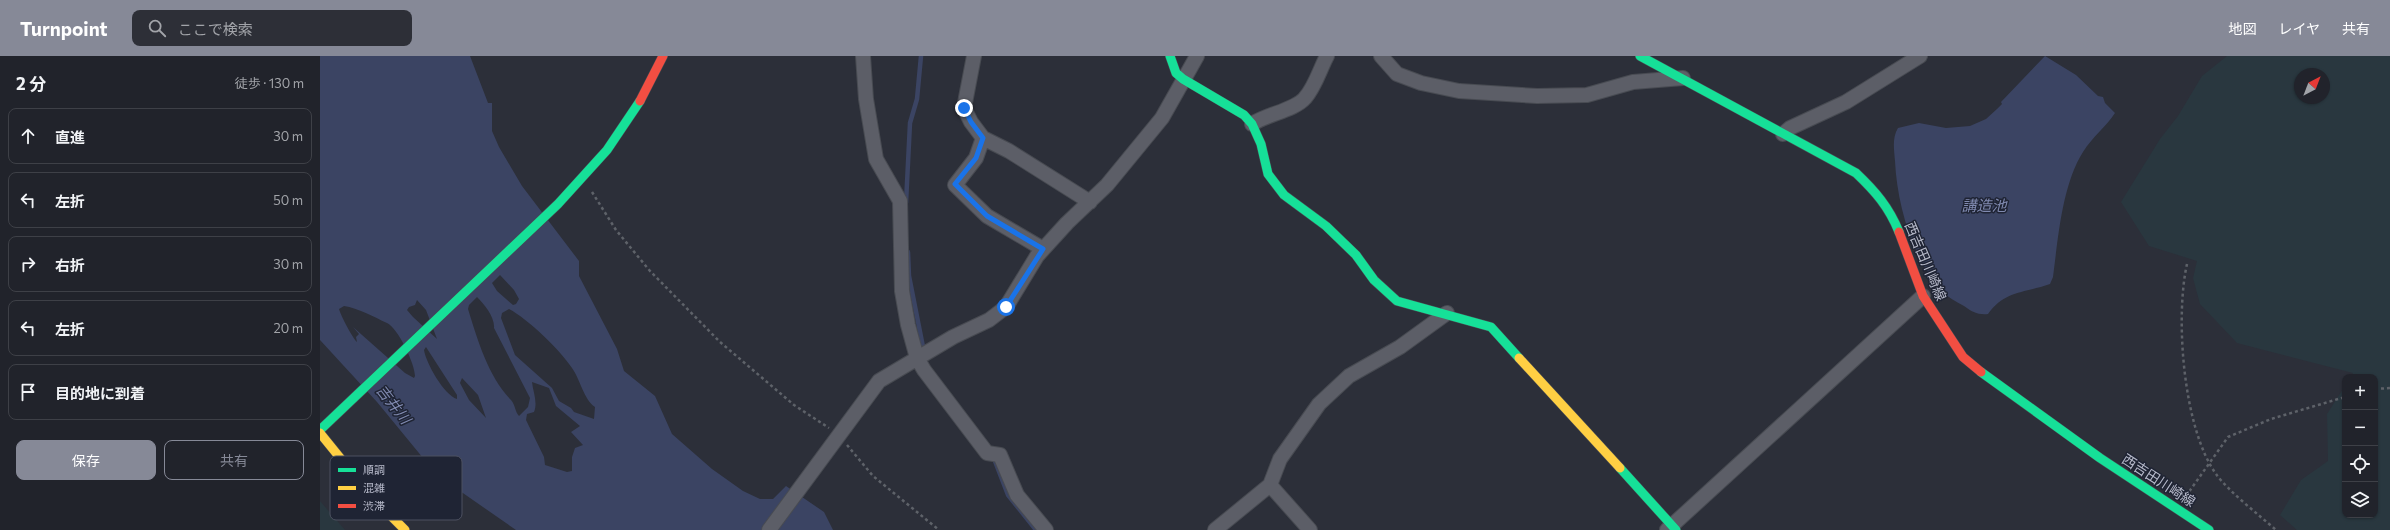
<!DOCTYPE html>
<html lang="ja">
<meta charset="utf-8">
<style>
:root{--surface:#21232b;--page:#2d2f37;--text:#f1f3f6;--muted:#a2a4a9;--line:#3e4047;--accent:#868997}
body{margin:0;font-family:Commissioner,"Noto Sans JP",sans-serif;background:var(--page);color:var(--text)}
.controls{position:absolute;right:12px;bottom:12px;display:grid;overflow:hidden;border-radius:8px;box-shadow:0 1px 3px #0004}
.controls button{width:36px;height:36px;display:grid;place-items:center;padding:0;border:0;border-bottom:1px solid var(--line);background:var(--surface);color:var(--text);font:20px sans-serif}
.compass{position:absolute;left:1974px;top:12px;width:36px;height:36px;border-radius:50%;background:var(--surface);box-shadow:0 1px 3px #0004;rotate:42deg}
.stop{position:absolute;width:12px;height:12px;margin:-9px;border:3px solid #1a73e8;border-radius:50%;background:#fff}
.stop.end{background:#1a73e8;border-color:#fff;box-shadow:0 1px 4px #0008}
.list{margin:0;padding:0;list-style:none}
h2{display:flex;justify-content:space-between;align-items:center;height:52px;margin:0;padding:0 16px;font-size:17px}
h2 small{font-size:13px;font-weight:400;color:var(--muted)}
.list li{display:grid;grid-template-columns:26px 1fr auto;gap:12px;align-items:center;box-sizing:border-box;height:56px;margin:0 8px 8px;padding:0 8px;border:1px solid var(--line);border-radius:8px}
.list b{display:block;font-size:15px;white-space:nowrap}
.list em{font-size:13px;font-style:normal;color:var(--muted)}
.actions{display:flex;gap:8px;padding:12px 16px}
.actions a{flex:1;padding:9px 0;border:1px solid var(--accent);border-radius:8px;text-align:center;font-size:14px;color:var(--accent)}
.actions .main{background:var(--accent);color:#fff}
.icon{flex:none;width:22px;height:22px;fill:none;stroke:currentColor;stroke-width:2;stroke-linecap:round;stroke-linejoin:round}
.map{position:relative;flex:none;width:2070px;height:474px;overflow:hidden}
header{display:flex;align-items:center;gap:24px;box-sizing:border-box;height:56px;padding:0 20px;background:var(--accent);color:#fff}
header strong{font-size:19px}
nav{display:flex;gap:22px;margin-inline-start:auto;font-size:14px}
.search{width:280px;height:36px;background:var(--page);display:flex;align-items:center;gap:10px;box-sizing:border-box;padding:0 14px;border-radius:8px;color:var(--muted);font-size:15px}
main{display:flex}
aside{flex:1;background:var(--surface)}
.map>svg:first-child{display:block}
.green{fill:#29373f;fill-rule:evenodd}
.water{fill:#3b4463;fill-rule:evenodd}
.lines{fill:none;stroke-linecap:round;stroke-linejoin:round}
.stream{stroke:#3b4463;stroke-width:4.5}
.street-casing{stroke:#484b52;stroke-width:16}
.fast-casing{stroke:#484b52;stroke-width:10}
.slow-casing{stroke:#484b52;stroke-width:10}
.jam-casing{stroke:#484b52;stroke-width:10}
.path{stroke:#5e6269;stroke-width:2.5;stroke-dasharray:3 3;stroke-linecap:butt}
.street{stroke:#5c5e67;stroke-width:14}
.fast{stroke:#16e098;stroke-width:9}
.slow{stroke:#ffcf43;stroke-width:9}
.jam{stroke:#f24e42;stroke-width:9}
.route{stroke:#1a73e8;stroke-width:5}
.labels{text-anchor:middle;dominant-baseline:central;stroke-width:3;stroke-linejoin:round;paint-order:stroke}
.street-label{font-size:14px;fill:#b7baca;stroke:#1f2434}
.water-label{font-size:15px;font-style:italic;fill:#808ab0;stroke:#1f2434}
.key{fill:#1f2434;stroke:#4d5161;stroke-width:1}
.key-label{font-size:11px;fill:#b7baca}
</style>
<header>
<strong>Turnpoint</strong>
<div class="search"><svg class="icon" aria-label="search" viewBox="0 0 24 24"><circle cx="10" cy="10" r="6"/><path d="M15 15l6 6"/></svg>ここで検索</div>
<nav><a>地図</a><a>レイヤ</a><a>共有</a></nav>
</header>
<main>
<aside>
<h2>2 分<small>徒歩 · 130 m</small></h2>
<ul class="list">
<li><svg class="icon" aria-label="ahead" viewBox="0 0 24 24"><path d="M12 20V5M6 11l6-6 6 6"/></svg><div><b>直進</b></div><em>30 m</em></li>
<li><svg class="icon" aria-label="left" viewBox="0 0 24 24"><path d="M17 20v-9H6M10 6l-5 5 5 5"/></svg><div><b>左折</b></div><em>50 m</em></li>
<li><svg class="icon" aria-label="right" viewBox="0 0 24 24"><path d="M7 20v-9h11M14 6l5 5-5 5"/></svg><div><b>右折</b></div><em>30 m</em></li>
<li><svg class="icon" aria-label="left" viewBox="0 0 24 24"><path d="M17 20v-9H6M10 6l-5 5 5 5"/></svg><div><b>左折</b></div><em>20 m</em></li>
<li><svg class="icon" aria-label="arrive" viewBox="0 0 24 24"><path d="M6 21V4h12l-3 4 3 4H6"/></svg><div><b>目的地に到着</b></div></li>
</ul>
<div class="actions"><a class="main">保存</a><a>共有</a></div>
</aside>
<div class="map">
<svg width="2070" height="474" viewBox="0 0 2070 474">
<rect width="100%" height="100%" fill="#2c2f39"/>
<path class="green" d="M1907 0H2070V474H1977L1960 459 1981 424 2008 405 2007 358 2025 330V459H2055V321H2031L2033 317 1917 287 1880 248 1873 222 1877 205 1829 190 1801 146 1840 83 1858 60 1882 20ZM1980 18H2004V42H1980Z
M0 445 25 474H0Z"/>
<path class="water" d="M0 0H150L168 47H172V75L179 91 202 130 259 205V220L297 293 304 315 335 340 352 378 392 413 423 435 440 443H453L466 430 504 456 513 474H196L117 419 57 346 0 284ZM180 219 194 234 199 243 196 248 193 249 177 235 172 227ZM157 241C164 248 175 261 174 272L210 342 208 351 199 360C195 356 195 348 191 344 168 320 158 285 148 253L149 249ZM97 244 106 254 117 283 93 261 87 254 89 251 95 249ZM24 250C38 252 54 261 67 267 78 272 95 308 95 320L94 322 85 317 33 271 39 278 36 281 37 286C32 281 21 260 19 253ZM189 253C208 263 240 294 252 312 260 323 264 344 275 351L274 363 254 356 251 352 239 345 232 332 195 299 181 262 182 257ZM106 291 137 339V343C124 339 106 307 104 294ZM142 322 158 339 166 362 149 344 140 327ZM212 326 229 332 236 350 260 370 251 376 263 389 255 392 252 401V415L247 416 225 409 224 401 206 364 207 358 214 356C218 346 213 336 212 326Z
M1725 0 1756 19 1778 40 1783 41 1785 47 1795 57C1786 71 1773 80 1763 96 1742 129 1738 183 1733 221L1730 228C1705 237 1685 234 1668 258 1658 259 1652 256 1644 250 1636 246 1628 241 1621 235 1592 201 1577 148 1575 105 1574 93 1572 82 1578 72L1599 67 1626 72 1650 70 1666 63 1677 53 1682 48 1681 46Z"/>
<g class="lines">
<path class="stream" d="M586 147 590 67 597 43 601 0
M588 196 589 220 604 296
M673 400 688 439 716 474"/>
<g class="street-casing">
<path id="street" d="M543 0 546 43 556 103 580 145 582 235 588 269 597 302 604 314 667 397 680 399 697 439 726 474
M654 0 644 52 651 66 663 82 689 95 770 146
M1061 0 1077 18 1101 27 1139 35 1217 40 1267 39 1313 26 1363 22
M932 68C947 58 975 54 985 42 995 31 1000 13 1007 0
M1463 78 1470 72 1526 46 1600 0
M663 82 656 102 635 129 667 160 723 193
M950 429 990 474
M449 474 559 325 633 281 669 264 686 251 717 200 747 167 787 129 842 62 877 0
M895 474 950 429 960 403 999 348 1029 320 1080 291 1127 257
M1347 474 1603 240"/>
</g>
<g class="fast-casing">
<path id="fast" d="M850 0 856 17 863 23 924 59 932 68 941 88 948 118 964 139 1006 170 1036 199 1054 224 1077 245 1171 271 1199 302
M1320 0 1536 117C1555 135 1569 151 1579 176
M1661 316 1780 402 1889 474
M0 374 238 148 287 94 320 45
M1300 412 1356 474"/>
</g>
<g class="slow-casing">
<path id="slow" d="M1199 302 1300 412
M0 377 51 440 85 474"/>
</g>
<g class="jam-casing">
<path id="jam" d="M320 45 343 0
M1579 176 1603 240 1643 301 1661 316"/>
</g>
<path class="path" d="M272 136 296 174 330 215 400 286 474 349 509 372
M1867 208C1855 261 1863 372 1896 418 1908 435 1939 459 1956 474
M2055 333 2070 332
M527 389 553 420 619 474
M1866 440 1908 381 1951 363 2025 341"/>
<use href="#street" class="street"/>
<use href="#fast" class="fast"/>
<use href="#slow" class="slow"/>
<use href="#jam" class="jam"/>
</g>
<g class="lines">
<path class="route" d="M644 52 651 66 663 82 656 102 635 128 667 160 723 193 686 251"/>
</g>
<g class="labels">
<g class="street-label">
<text transform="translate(1606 205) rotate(67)">西吉田川崎線</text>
<text transform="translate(1839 424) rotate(33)">西吉田川崎線</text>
</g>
<g class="water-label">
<text x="1664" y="149">講造池</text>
<text transform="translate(74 348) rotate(52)">吉井川</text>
</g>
</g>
<rect x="10" y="400" width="132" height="64" rx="6" class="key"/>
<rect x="18" y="412" width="18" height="4" fill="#16e098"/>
<rect x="18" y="430" width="18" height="4" fill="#ffcf43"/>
<rect x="18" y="448" width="18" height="4" fill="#f24e42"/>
<g class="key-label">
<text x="43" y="418">順調</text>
<text x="43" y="436">混雑</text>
<text x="43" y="454">渋滞</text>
</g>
</svg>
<div class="controls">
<button>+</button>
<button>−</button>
<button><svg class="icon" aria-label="locate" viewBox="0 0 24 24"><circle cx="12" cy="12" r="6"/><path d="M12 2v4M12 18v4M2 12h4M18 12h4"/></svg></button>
<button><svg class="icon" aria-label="layers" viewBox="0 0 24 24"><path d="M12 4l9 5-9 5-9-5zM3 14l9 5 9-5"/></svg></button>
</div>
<svg class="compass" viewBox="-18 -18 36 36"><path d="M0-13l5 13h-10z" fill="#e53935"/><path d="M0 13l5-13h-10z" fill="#a2a4a9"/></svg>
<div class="stop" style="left:686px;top:251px"></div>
<div class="stop end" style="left:644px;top:52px"></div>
</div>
</main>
